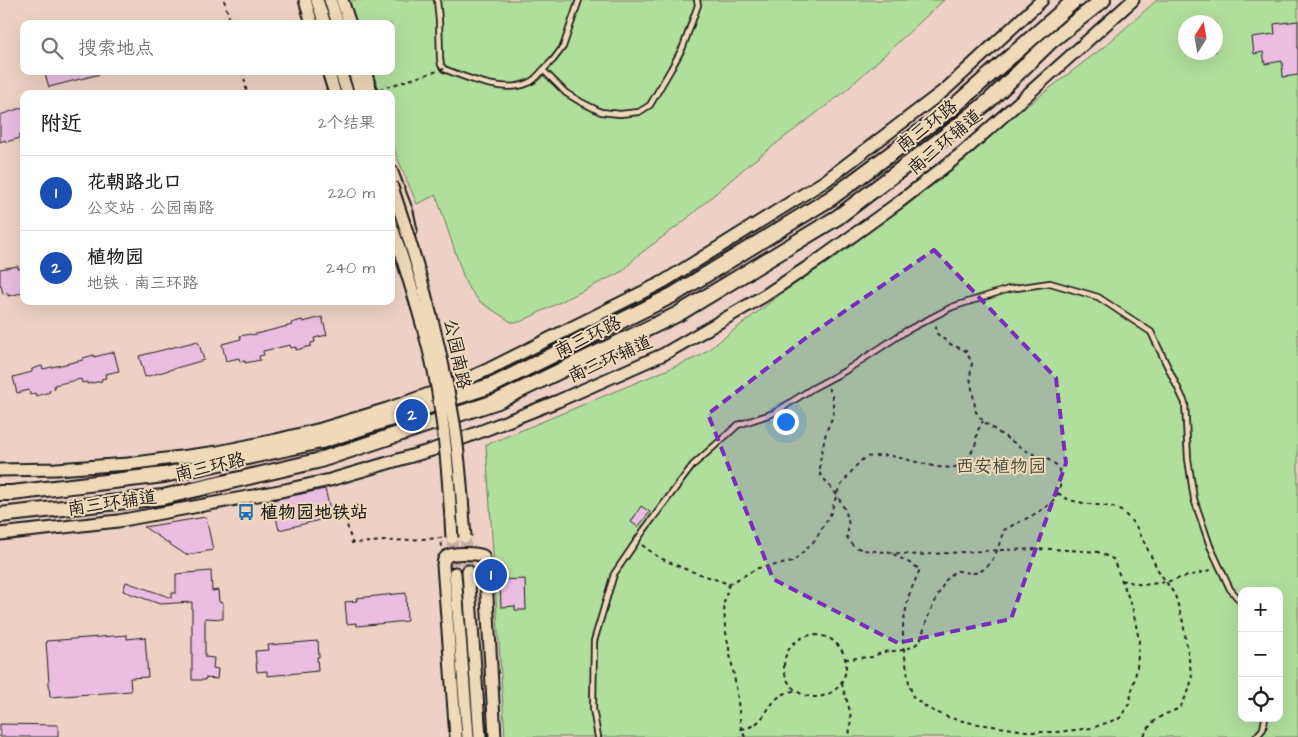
<!DOCTYPE html>
<html lang="zh">
<meta charset="utf-8">
<style>
:root{--surface:#fff;--page:#f2f2f2;--text:#202124;--muted:#757577;--line:#e0e0e0;--accent:#ea580c}
body{margin:0;font-family:"Architects Daughter","LXGW WenKai TC",sans-serif;background:var(--page);color:var(--text)}
.controls{position:absolute;right:15px;bottom:15px;display:grid;overflow:hidden;border-radius:10px;box-shadow:0 5px 20px #0002}
.controls button{width:45px;height:45px;display:grid;place-items:center;padding:0;border:0;border-bottom:1px solid var(--line);background:var(--surface);color:var(--text);font:25px sans-serif}
.compass{position:absolute;left:1178px;top:15px;width:45px;height:45px;border-radius:50%;background:var(--surface);box-shadow:0 5px 20px #0002;rotate:11deg}
.you{position:absolute;left:785px;top:421px;width:18px;height:18px;margin:-12px;border:4px solid #fff;border-radius:50%;background:#1a73e8;box-shadow:0 0 0 8px #1a73e833}
.badge{display:grid;place-items:center;width:32px;height:32px;border-radius:50%;background:var(--accent);color:#fff;font-size:16px;font-weight:700}
.pin{position:absolute;translate:-50% -50%;border:2px solid #fff;box-shadow:0 1px 5px #0006}
.list{margin:0;padding:0;list-style:none}
h2{display:flex;justify-content:space-between;align-items:center;height:65px;margin:0;padding:0 20px;font-size:21px}
h2 small{font-size:16px;font-weight:400;color:var(--muted)}
.list li{display:grid;grid-template-columns:32px 1fr auto;gap:15px;align-items:center;box-sizing:border-box;height:75px;padding:0 20px;border-top:1px solid var(--line)}
.list b{display:block;font-size:19px;white-space:nowrap}
.list p{margin:0;font-size:16px;white-space:nowrap;color:var(--muted)}
.list em{font-size:16px;font-style:normal;color:var(--muted)}
.icon{flex:none;width:28px;height:28px;fill:none;stroke:currentColor;stroke-width:2;stroke-linecap:round;stroke-linejoin:round}
.map{position:relative;flex:none;width:1298px;height:737px;overflow:hidden}
.search{position:absolute;background:var(--surface);box-shadow:0 5px 20px #0002;left:20px;top:20px;width:375px;height:55px;display:flex;align-items:center;gap:12px;box-sizing:border-box;padding:0 18px;border-radius:10px;color:var(--muted);font-size:19px}
.panel{position:absolute;background:var(--surface);box-shadow:0 5px 20px #0002;left:20px;top:90px;width:375px;height:215px;border-radius:10px}
.map>svg:first-child{display:block}
.green{fill:#b0de9d;stroke:#667d5c;fill-rule:evenodd}
.building{fill:#ebbde1;stroke:#1c1c1c}
.lines{fill:none;stroke-linecap:round;stroke-linejoin:round}
.secondary-tunnel{stroke:#c4ada2;stroke-width:11;stroke-dasharray:11 5.5;stroke-linecap:butt}
.service-casing{stroke:#1c1c1c;stroke-width:8}
.secondary-casing{stroke:#1c1c1c;stroke-width:15}
.trunk-casing{stroke:#1c1c1c;stroke-width:18}
.path{stroke:#1c1c1c;stroke-width:2;stroke-dasharray:4 4;stroke-linecap:butt}
.service{stroke:#efd9b8;stroke-width:4.5}
.secondary{stroke:#efd9b8;stroke-width:11}
.trunk{stroke:#efd9b8;stroke-width:14}
.secondary-bridge-casing{stroke:#1c1c1c;stroke-width:15;stroke-linecap:butt}
.trunk-bridge-casing{stroke:#1c1c1c;stroke-width:18;stroke-linecap:butt}
.path-bridge{stroke:#1c1c1c;stroke-width:2;stroke-dasharray:4 4;stroke-linecap:butt}
.secondary-bridge{stroke:#efd9b8;stroke-width:11}
.trunk-bridge{stroke:#efd9b8;stroke-width:14}
.marked{fill:#7b2cbf;fill-opacity:0.2;stroke:#7b2cbf;stroke-width:4;stroke-dasharray:10 6;stroke-linejoin:round}
.labels{text-anchor:middle;dominant-baseline:central;stroke-width:4;stroke-linejoin:round;paint-order:stroke}
.street-label{font-size:18px;fill:#1c1c1c;stroke:#efd9b8}
.park-label{font-size:18px;fill:#414c3c;stroke:#efd9b8}
.poi-label{font-size:18px;font-weight:bold;fill:#1c1c1c;stroke:#efd9b8;text-anchor:start}
</style>
<div class="map">
<svg width="1298" height="737" viewBox="0 0 1298 737">
<rect width="100%" height="100%" fill="#eed1c4"/>
<filter id="ink" filterUnits="userSpaceOnUse"><feTurbulence type="fractalNoise" baseFrequency=".02" numOctaves="2"/><feDisplacementMap in="SourceGraphic" scale="10" xChannelSelector="R" yChannelSelector="G"/><feConvolveMatrix kernelMatrix="1 2 1 2 8 2 1 2 1" color-interpolation-filters="sRGB"/></filter>
<g filter="url(#ink)">
<path class="green" d="M348 0H944L843 93 748 165 683 222 637 256 623 271 520 322H511L479 301 466 284 436 195 417 204 397 157 391 140V94H377L370 71H391V24H356Z
M1157 0H1298V737H505L486 445 700 356 1105 46ZM1186 22H1216V52H1186ZM1242 591H1279V718H1242Z"/>
<path class="building" d="M1298 21V75L1283 77 1282 61 1265 64 1263 52 1254 54 1252 37 1275 34 1274 24Z
M44 71H100V74L49 87Z
M24 107V134L19 135 20 138 6 142 5 140 0 142V115Z
M18 266V269L24 268V292H22V293L8 296V293L3 294 1 285H0V269Z
M322 317 327 335 314 338 315 342 311 343V346L296 350V347L291 348 290 345 263 351 264 355 259 356 260 360 245 363V361L240 362 239 358 226 361 222 344 241 339 240 336 251 334 252 335 292 325 291 323 302 320 303 322Z
M198 341 204 360 145 377 139 356Z
M114 352 119 371 105 374 106 378 101 379 102 381 87 384V382L82 383 81 379 54 385 55 389 49 390 50 392 36 396 35 393 30 395 29 390 17 393 13 377 32 372V369L42 366 43 369 83 360V358L94 355V357Z
M325 489 332 517 279 530 272 500Z
M641 506 650 512 638 527 631 522Z
M206 517 213 550 186 555 144 527Z
M211 571 212 591 218 590 219 602 223 603V619L205 618V657L214 658 213 668 218 669 217 679 205 678V680H192V602L160 604 123 591 126 582 172 598V593H176V574Z
M525 579 526 610H515V606L501 607 500 580Z
M406 593 407 621 357 626 356 623 347 624 345 602 357 601 356 598Z
M127 635V639L145 637 148 677 130 678 131 691 50 697 46 641Z
M318 641 319 657H317L318 671 267 676V671L257 672 255 651 269 650 268 645Z
M0 724 58 725V737H0Z"/>
<g class="lines">
<path class="secondary-tunnel" d="M465 537 468 571
M452 538 455 573"/>
<g class="service-casing">
<path id="service" d="M437 0 439 20 440 58 441 65 444 69C467 78 504 94 528 83 534 81 539 75 543 70L566 93 581 102 601 112 620 114 639 112 650 105 671 69 683 47 698 5 697 0
M543 70 553 60 563 47 579 0
M598 737 593 709 594 641 614 574 644 530 693 465 738 425 774 413 813 388 845 371 906 331 952 307 1009 289 1050 283 1098 297 1151 332 1185 403 1188 459 1194 499 1210 546 1230 589 1242 603
M1256 737 1263 729 1265 718"/>
</g>
<g class="secondary-casing">
<path id="secondary" d="M305 0 312 24
M317 0 325 24
M330 0 338 24
M342 0 350 24
M328 71 335 94
M340 71 348 94
M354 71 361 94
M365 71 372 94
M391 170 407 212 411 230
M0 470 56 469 128 464 218 452 276 440 321 429 387 409 451 386 489 369 663 282 825 181 946 89 1042 0
M0 534 118 521 285 490 330 480 432 450 482 431 558 401 664 354 764 296 823 257 898 203 962 153 1133 0
M468 571 480 737
M455 573 468 737
M456 737 443 565C443 562 443 560 446 557 451 552 477 553 483 556L485 562 495 737"/>
</g>
<g class="trunk-casing">
<path id="trunk" d="M0 493H12L164 475 321 441 493 385 673 295 831 198 952 108
M0 515 163 497 317 461 498 401 678 314 838 217 958 126 989 101 1051 41 1103 0"/>
</g>
<path class="path" d="M224 0 231 24
M243 71 247 94
M828 388 831 392 833 401V416L826 432 820 461V474L837 495 846 512 849 525 847 537 853 546 863 550 918 555 998 550 1052 549 1098 552 1113 559 1132 606 1139 640 1137 668 1129 704 1120 718 1092 728 1057 732H1033L972 723 950 718 929 709 913 697 909 683 903 644V624L909 595 920 569 888 551
M1058 493 1069 500 1083 503 1113 507 1123 512 1136 526 1158 570 1175 595 1183 622 1192 678 1189 690 1180 708 1163 715 1152 723 1143 737
M343 510 352 543 441 538 442 547
M345 510 346 520
M344 520 340 511 360 505
M642 545 658 557 685 569 729 584 758 568 793 562 815 540 830 515 839 488 855 467 865 457 888 455 937 467 952 468 963 464 970 455 976 443 977 432 983 421
M1121 580 1143 585 1166 582 1214 569
M729 584 724 603 725 627 737 692 741 729 745 737
M784 666a31 31 0 1 1 62 0a31 31 0 1 1-62 0Z
M845 659 872 657 883 652 904 650 914 646 920 641 929 614 945 581 955 571C961 570 968 574 974 573 994 570 998 546 1004 530 1019 521 1051 510 1058 493 1062 484 1060 475 1058 466L1046 458 1030 453 1002 435 983 421 976 412 970 377 972 363 966 351 950 344 936 333V323
M842 683C843 692 847 699 849 708 852 718 850 727 849 737
M741 729C765 726 764 708 780 696 784 693 791 692 796 690"/>
<use href="#service" class="service"/>
<use href="#secondary" class="secondary"/>
<use href="#trunk" class="trunk"/>
<g class="secondary-bridge-casing">
<path id="secondary-bridge" d="M391 184C418 262 440 341 454 423 460 460 462 499 465 537
M391 224C407 272 423 321 434 371 445 426 449 482 452 538"/>
</g>
<g class="trunk-bridge-casing">
<path id="trunk-bridge" d="M952 108 1075 0"/>
</g>
<path class="path-bridge" d="M364 94 444 69"/>
<use href="#secondary-bridge" class="secondary-bridge"/>
<use href="#trunk-bridge" class="trunk-bridge"/>
</g>
</g>
<path class="marked" d="M934 250 1056 378 1066 463 1011 619 898 643 773 579 708 414 807 337Z"/>
<defs>
<g id="bus-bare" transform="scale(1.35)"><path d="M-5-6H5V4H4V6H2V4H-2V6H-4V4H-5ZM-3.5-4V0h7V-4ZM-3.5 1.2v1.5H-2V1.2ZM2 1.2v1.5H3.5V1.2Z" fill="#1f6fb2" stroke="#efd9b8" stroke-width="2.5" paint-order="stroke"/></g>
</defs>
<g fill-rule="evenodd">
<use href="#bus-bare" x="246" y="512"/>
</g>
<g class="labels">
<g class="street-label">
<text transform="translate(927 126) rotate(-38)">南三环路</text>
<text transform="translate(945 142) rotate(-40)">南三环辅道</text>
<text transform="translate(588 337) rotate(-26)">南三环路</text>
<text transform="translate(457 354) rotate(78)">公园南路</text>
<text transform="translate(610 359) rotate(-24)">南三环辅道</text>
<text transform="translate(210 467) rotate(-13)">南三环路</text>
<text transform="translate(112 503) rotate(-8)">南三环辅道</text>
</g>
<g class="park-label">
<text x="1001" y="466">西安植物园</text>
</g>
<g class="poi-label">
<text x="260" y="512">植物园地铁站</text>
</g>
</g>
</svg>
<div class="controls">
<button>+</button>
<button>−</button>
<button><svg class="icon" aria-label="locate" viewBox="0 0 24 24"><circle cx="12" cy="12" r="6"/><path d="M12 2v4M12 18v4M2 12h4M18 12h4"/></svg></button>
</div>
<svg class="compass" viewBox="-18 -18 36 36"><path d="M0-13l5 13h-10z" fill="#e53935"/><path d="M0 13l5-13h-10z" fill="#757577"/></svg>
<div class="you"></div>
<div class="pin badge" style="left:491px;top:575px;background:#1a4fb4">1</div>
<div class="pin badge" style="left:412px;top:415px;background:#1a4fb4">2</div>
<div class="search"><svg class="icon" aria-label="search" viewBox="0 0 24 24"><circle cx="10" cy="10" r="6"/><path d="M15 15l6 6"/></svg>搜索地点</div>
<section class="panel">
<h2>附近<small>2个结果</small></h2>
<ul class="list">
<li><span class="badge" style="background:#1a4fb4">1</span><div><b>花朝路北口</b><p>公交站 · 公园南路</p></div><em>220 m</em></li>
<li><span class="badge" style="background:#1a4fb4">2</span><div><b>植物园</b><p>地铁 · 南三环路</p></div><em>240 m</em></li>
</ul>
</section>
</div>
